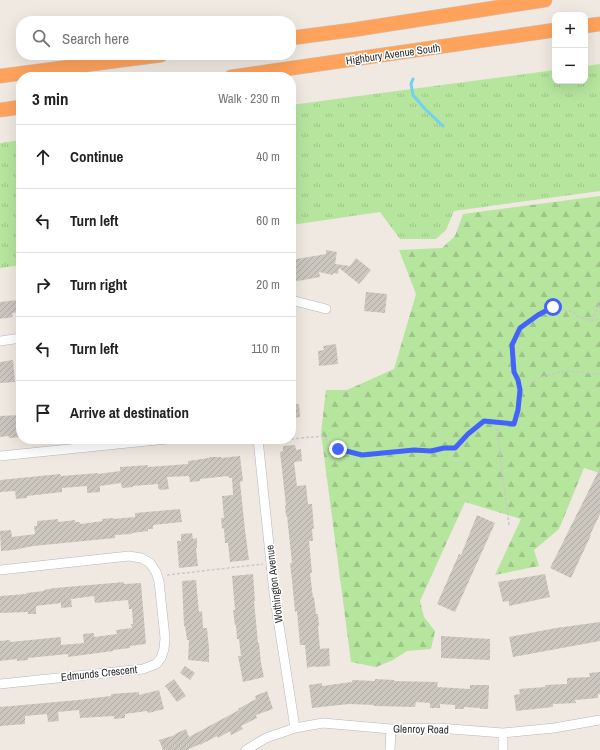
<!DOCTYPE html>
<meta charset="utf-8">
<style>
:root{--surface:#fff;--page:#f2f2f2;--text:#222;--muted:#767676;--line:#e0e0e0}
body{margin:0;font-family:"Archivo Narrow",sans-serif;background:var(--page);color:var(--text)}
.controls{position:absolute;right:12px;top:12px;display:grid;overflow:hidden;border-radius:8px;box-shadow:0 4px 16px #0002}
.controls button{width:36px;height:36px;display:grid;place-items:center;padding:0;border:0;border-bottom:1px solid var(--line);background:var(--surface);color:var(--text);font:20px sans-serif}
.stop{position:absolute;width:12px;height:12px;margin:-9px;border:3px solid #4264fb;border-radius:50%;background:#fff}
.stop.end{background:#4264fb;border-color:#fff;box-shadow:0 1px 4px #0008}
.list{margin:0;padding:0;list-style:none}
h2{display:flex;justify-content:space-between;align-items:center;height:52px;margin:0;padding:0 16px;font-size:17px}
h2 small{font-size:13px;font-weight:400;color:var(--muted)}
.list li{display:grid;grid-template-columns:26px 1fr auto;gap:12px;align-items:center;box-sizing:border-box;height:64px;padding:0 16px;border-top:1px solid var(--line)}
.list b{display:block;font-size:15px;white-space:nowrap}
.list em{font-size:13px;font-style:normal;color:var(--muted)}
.icon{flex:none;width:22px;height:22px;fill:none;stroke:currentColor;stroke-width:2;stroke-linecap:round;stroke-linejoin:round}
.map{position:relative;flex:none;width:600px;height:750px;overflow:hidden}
.search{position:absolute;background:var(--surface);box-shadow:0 4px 16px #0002;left:16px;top:16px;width:280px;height:44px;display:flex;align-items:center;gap:10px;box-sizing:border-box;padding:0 14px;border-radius:16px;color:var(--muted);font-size:15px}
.panel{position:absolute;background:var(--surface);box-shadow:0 4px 16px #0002;left:16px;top:72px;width:280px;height:372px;border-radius:16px}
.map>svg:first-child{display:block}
.grass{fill:url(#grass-tufts)}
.forest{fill:url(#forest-firs)}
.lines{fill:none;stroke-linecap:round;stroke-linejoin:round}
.stream{stroke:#75cff0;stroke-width:3}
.building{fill:url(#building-hatch)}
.minor-casing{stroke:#b4b7c1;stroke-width:10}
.highway-casing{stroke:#c9c9c9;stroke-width:15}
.path{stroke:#c9c9c9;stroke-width:1.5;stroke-dasharray:3 2;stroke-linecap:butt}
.minor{stroke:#fff;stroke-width:9}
.highway{stroke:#ffa35c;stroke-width:14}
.route{stroke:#4264fb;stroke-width:5}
.labels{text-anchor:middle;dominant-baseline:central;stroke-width:3;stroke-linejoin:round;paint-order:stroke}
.street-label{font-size:11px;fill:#2e2e2e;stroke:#fff}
</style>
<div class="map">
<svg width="600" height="750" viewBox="0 0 600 750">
<defs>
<pattern id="grass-tufts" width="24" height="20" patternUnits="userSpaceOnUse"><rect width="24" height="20" fill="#b6e59e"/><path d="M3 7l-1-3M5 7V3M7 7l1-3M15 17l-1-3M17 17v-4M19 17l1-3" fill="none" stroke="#9dc588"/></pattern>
<pattern id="forest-firs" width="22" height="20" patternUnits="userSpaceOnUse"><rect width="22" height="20" fill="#b6e59e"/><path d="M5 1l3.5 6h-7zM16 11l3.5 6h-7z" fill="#9dc588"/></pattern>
<pattern id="building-hatch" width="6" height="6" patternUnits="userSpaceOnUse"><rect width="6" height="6" fill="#cbc7bf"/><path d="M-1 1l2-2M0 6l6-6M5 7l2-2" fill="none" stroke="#afaba4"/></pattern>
</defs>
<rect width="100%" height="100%" fill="#efe9e1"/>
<path class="grass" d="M600 64V191L454 211 446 230 436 239H400L380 212 291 225V105L555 70V81H585V66Z
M21 140V265L0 268V143Z"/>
<path class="forest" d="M600 196V473L584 468 559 529 534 550 539 566 495 575 521 519 465 502 420 601 424 617 435 631 431 649 407 651 393 660 376 667 351 662 321 433 326 390H347L394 369 416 294 399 250 442 248 455 236 463 214Z"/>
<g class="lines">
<path class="stream" d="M413 79 411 84 413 95 425 109 443 126"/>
</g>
<path class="building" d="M326 250 337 252 335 264 350 266 356 258 371 270 359 284 339 268 338 274 333 273V275L319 272 320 277 292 282 291 273V260L326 254Z
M366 292 387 294 385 313 364 311Z
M18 300 20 312 12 313 13 317 0 319V302Z
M336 344 338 364 319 366 318 351 324 350 323 346Z
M13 360 15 382 0 383V362Z
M299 404 300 417 291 418V405Z
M19 415 21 437 9 438V436L0 437V416Z
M295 445 296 450 301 449 302 461 294 462 297 486 306 485 308 504H312L314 529H312L313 541H309L312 573H310L313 598 314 597 316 614H318L319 626H318L320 649 329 648 330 666 315 667 314 666 307 668 305 645H300L297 611 295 612 292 580 290 563H292L287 516H286L285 506H286L280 452 283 451V446Z
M240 456 243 481 240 482 245 530 249 560 230 562 228 543H225L224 528 222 529 221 518H224L222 496 233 495 232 478H229L228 476 200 479V481L190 482 189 476 167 477 169 489 160 490 159 488 158 489V484L133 486V487L122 488 121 483 100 486V492L87 493V486L62 488V492L27 496V498L16 499 15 491 0 492V480L60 474 61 476 98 473V474L120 471V467L148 465V467L188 464V461L209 458V457H221V458Z
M600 468V514L590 535H591L571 578 550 568Z
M180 509 182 522 153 525V529H148V531L132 533V534L115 535V538L33 546 13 550 1 551 0 531 11 530 12 537 35 534 34 526H37V521L58 519V522L75 520V522H80V524L103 521 102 519 114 518V519L135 517V513Z
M477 515 495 523 455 612 437 604 459 554 461 555Z
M192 533 193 539 197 538V548H196L198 566 179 568 177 541H181V534Z
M253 574 255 601H254L258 643H259L261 663 264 677 243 682 238 656H241L239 639H237L236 625H235L233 610H235L232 576Z
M545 574 550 597 509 606V601L503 602 498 582Z
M196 580 199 612 202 611 203 628H207L209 648V662L188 660 189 640H187L185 626H184L182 581Z
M124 582V584L141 583 146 644 130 646V648L113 650V651L68 657V654L28 658V660L17 661V659L0 661V641L10 640V642L61 637V645L84 643 83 634 94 633V637L117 634 116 630 132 628 131 624H133L132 609H129L128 600 95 603 94 596 71 599 72 607 61 608V603L36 606V614H28V612L0 613V596L26 594V593L44 591V590L55 588Z
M600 622V641L513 657 509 637 556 628Z
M441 636 490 639V660L441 658Z
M185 666 195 673 190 680 180 673Z
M600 672V694H598V698L575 700 576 703 553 704V707L516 711 514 695 520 694 519 689 545 687V685L567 684V678L590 677 589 673Z
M174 679 186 696 177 702 165 686Z
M375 679 394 680V681L438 682 437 687 470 689V685H489L488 709H480V708L464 707V709H455V705L440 704V708H430V703L416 702 415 707 374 706V705L349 704 312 708 309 685 322 683V686L352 682V680L375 681Z
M159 690 164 709 148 713 147 711 125 714V718L114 719V716L80 718 79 710 58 712 59 721 48 722 47 714 25 716V724L0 726V707L78 700 111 696V694L139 692V695Z
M267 691 273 709 256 715 257 718 241 726 243 729 231 735 230 731 218 738 217 736 200 745V744L187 750H163L159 740 175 735V734L186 729 189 737 239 710 238 709 256 699 255 696Z"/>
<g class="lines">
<g class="minor-casing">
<path id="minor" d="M291 300 326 309
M0 341 21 338
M258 439 274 593 295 728
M0 456 167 439
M0 570 129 556 141 558 150 563 156 572 159 581 165 638 164 649 161 658 156 664 143 669 0 684
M246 750 266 738 295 728 323 723 391 729 438 728 503 733 554 728 600 720
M390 750 391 729
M503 750V733"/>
</g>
<g class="highway-casing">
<path id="highway" d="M585 26 600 24
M291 38 352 30 545 0
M0 76 161 55
M231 77 555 30
M0 110 21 107"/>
</g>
<path class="path" d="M591 321 599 305 600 299
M521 390 539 378 565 371 600 374
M496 423 509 525
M291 439 323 436 338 449 362 455 414 450 431 451 444 448H455L468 434 484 421 514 424 518 410 521 390 518 380 514 372 512 345 520 329 538 315 553 307 573 312 577 316 591 321 598 319 600 320
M269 441 287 439
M167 575 263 564"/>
<use href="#minor" class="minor"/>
<use href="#highway" class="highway"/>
</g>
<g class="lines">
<path class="route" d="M338 449 362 455 414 450 431 451 444 448H455L468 434 484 421 514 424 518 410 520 390 518 380 514 372 512 345 520 328 538 315 553 307"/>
</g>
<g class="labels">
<g class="street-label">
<text transform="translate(393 54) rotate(-8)">Highbury Avenue South</text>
<text transform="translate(274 584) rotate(-97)">Wothington Avenue</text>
<text transform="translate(99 673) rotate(-6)">Edmunds Crescent</text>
<text transform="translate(421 729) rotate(1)">Glenroy Road</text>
</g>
</g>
</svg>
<div class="controls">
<button>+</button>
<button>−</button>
</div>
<div class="stop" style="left:553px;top:307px"></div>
<div class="stop end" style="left:338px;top:449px"></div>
<div class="search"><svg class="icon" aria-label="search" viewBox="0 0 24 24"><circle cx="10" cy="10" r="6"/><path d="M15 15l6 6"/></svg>Search here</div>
<section class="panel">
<h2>3 min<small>Walk · 230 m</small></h2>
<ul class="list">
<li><svg class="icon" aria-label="ahead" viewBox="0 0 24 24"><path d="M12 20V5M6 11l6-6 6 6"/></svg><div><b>Continue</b></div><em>40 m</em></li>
<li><svg class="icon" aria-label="left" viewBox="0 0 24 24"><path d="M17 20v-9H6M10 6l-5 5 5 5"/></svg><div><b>Turn left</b></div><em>60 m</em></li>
<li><svg class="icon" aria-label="right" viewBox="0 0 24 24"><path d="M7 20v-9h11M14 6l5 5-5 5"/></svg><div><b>Turn right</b></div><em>20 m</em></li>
<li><svg class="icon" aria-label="left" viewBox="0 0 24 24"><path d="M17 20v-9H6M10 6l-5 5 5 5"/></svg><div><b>Turn left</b></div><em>110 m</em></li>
<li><svg class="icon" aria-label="arrive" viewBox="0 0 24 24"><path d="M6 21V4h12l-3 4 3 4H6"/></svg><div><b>Arrive at destination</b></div></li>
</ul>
</section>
</div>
